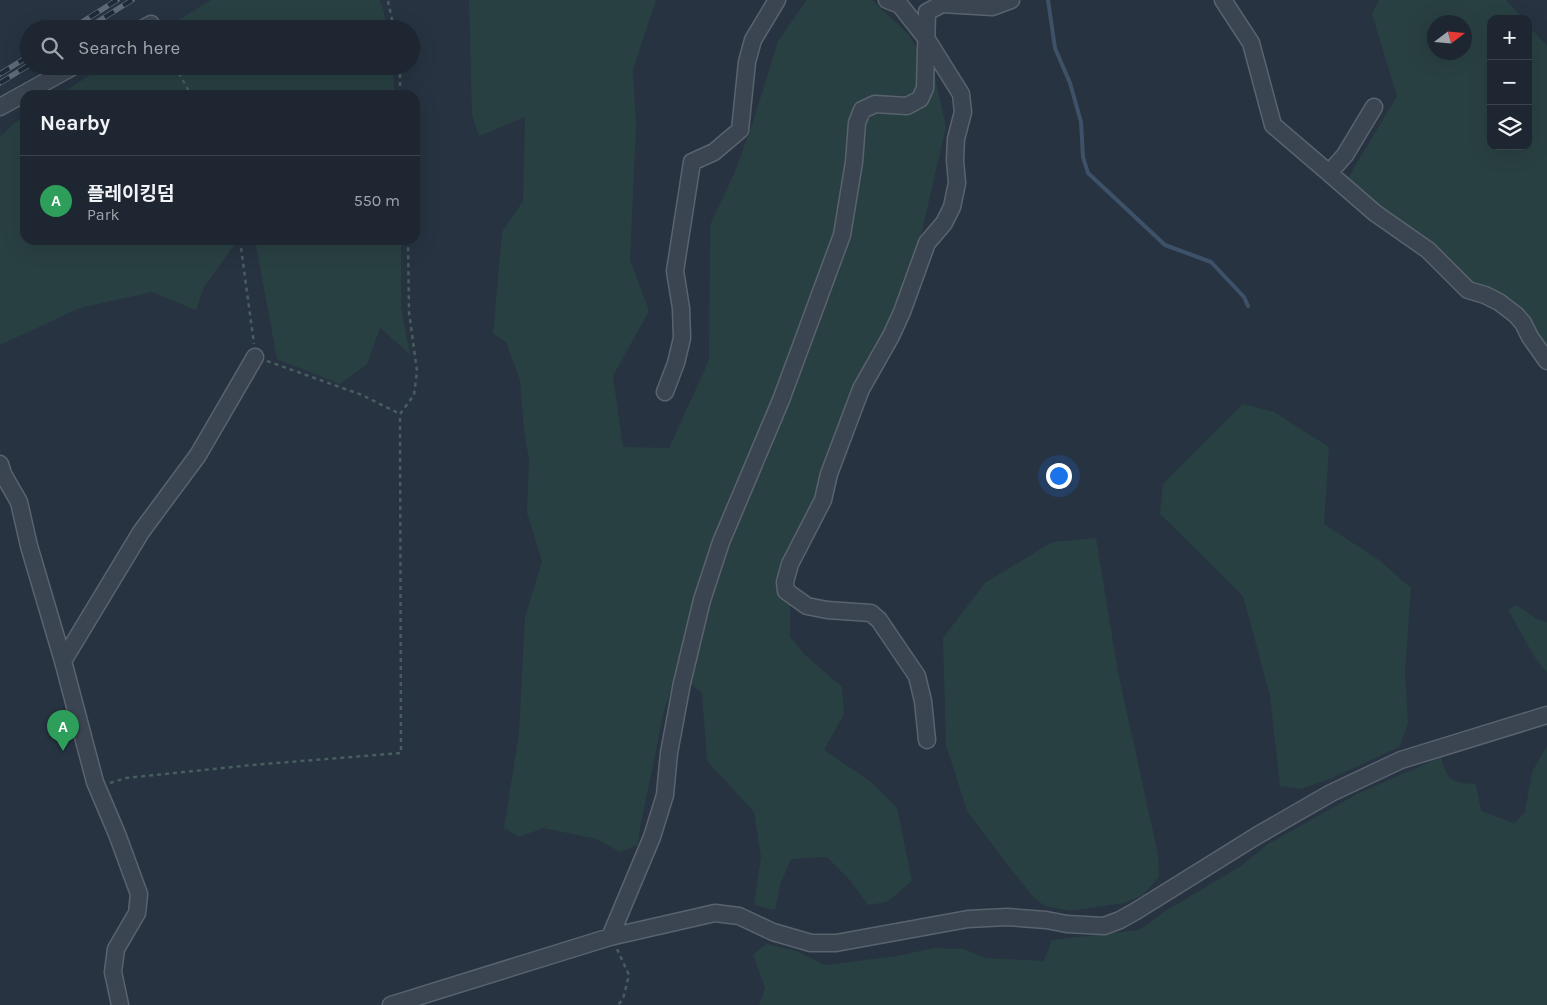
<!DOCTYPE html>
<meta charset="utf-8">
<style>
:root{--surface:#1d2631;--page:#252e39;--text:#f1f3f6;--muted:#a0a5ab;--line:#3b434d;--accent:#ea580c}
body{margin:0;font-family:Karla,"Noto Sans KR",sans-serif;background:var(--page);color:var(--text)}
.controls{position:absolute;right:15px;top:15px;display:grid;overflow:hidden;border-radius:10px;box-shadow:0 5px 20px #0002}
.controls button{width:45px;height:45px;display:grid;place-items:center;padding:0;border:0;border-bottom:1px solid var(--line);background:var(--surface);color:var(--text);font:25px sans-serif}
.compass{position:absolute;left:1427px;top:15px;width:45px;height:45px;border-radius:50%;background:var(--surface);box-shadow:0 5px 20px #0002;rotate:74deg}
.you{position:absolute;left:1058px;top:475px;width:18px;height:18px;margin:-12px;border:4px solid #fff;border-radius:50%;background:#1a73e8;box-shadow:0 0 0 8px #1a73e833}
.badge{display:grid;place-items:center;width:32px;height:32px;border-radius:50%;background:var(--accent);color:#fff;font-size:16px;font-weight:700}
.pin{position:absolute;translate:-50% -41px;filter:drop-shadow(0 1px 2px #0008)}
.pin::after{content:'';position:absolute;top:26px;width:18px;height:15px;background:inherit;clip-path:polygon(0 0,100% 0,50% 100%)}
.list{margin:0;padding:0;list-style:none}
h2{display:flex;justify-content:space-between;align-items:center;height:65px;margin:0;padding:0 20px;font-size:21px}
h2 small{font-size:16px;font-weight:400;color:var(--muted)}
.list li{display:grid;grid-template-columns:32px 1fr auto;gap:15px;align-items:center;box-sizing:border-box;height:90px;padding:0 20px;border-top:1px solid var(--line)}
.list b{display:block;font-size:19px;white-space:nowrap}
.list p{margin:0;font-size:16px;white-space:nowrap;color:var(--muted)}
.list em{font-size:16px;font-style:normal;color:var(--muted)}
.icon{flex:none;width:28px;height:28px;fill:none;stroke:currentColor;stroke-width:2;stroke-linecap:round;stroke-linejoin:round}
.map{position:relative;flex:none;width:1547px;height:1005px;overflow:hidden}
.search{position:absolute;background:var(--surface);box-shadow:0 5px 20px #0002;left:20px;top:20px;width:400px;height:55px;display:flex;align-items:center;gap:12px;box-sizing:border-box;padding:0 18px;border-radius:28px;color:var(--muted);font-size:19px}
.panel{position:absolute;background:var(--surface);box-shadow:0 5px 20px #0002;left:20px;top:90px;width:400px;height:155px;border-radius:15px}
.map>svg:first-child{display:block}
.green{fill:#294042;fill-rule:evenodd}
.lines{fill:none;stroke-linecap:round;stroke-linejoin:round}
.stream{stroke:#3d5269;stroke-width:4}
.minor-casing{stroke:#59636e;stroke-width:19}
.path{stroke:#475d5f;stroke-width:2.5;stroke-dasharray:4 4;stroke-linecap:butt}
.minor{stroke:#3b4551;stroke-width:16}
.rail-casing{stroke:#5d6977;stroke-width:5.5}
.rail{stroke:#202a36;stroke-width:4;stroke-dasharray:11;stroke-linecap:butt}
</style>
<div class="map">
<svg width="1547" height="1005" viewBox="0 0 1547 1005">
<rect width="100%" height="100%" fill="#273341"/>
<path class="green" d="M211 0H379L383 8 387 29H164Z
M469 0H656L633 69 636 127 630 260 649 311 613 376 623 447 669 448 709 360 710 225 734 174 753 122 778 41 807 0H872L908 34 935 77 946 127 918 248 841 449 790 570V637L805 655 842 687 844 714 824 750 871 782 897 808 912 881 887 902 868 905 848 878 827 857 791 859 780 885 775 910 754 905 761 857 754 812 707 761 702 693 677 673 664 711 640 828 638 845 620 852 597 839 543 828 519 837 504 828 519 733 525 617 542 561 527 513 529 459 524 430 520 380 506 342 493 334 502 232 523 201 525 117 479 136 472 115Z
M1379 0H1506L1523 19H1491V146H1528V25L1547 46V347L1513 304 1402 242 1348 178 1397 96 1372 14ZM1434 22H1464V52H1434Z
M104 66H393L394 95H59Z
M25 116V240H238L204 287 196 310 152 292 80 308 0 345V137L12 125Z
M255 240H401V308L410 354 380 328 367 364 340 384 277 359Z
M1243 404 1274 412 1329 447 1324 524 1379 560 1411 588 1405 672 1408 724 1399 747 1332 778 1301 789 1280 786 1270 696 1243 596 1160 514 1163 484Z
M1096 538 1118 672 1158 854 1159 877 1143 895 1124 903 1070 911 1045 906 1034 898 1014 873 967 811 946 745 943 638 985 583 1052 542Z
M1516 605 1537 619 1547 622V673L1534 656 1508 610Z
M1547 746V1005H759L765 988 753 955 766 944 797 951 825 965 896 956 934 948 964 949 986 958 1044 961 1052 940 1139 930 1167 910 1241 866 1268 844 1357 794 1441 757C1448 781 1451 783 1476 784L1481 811 1514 823 1525 812 1532 772Z"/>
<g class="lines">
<path class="stream" d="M1048 0 1055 48 1070 83 1081 122 1083 157 1088 173 1165 245 1211 262 1244 297 1248 306"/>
<g class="minor-casing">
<path id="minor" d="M887 0 900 5 926 38 961 94 963 112 956 139 955 160 957 183 952 207 944 223 927 243 902 312 891 336 861 389 829 474 823 500 790 564 785 582 786 591 807 606 827 610 871 613 879 620 917 676 923 701 927 740
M1223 0 1251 43 1273 125 1329 173 1345 155 1374 107
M142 29 151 24
M0 107 74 66
M1329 173 1375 213 1428 250 1468 290 1485 295 1499 302 1516 315 1523 323 1530 337 1547 361
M665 392 676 363 682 338 681 308 675 271 692 162 714 152 740 130 747 62 753 40 777 0
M0 464 3 474 19 502 29 546 63 661
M610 937 652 837 665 795 669 753 682 683 702 600 721 542 781 400 842 235 854 162 857 123 862 110 875 104 907 106 920 99 925 88 927 12 942 4 992 7 1011 0
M120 1005 113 972 116 949 137 913 139 894 117 834 95 782 63 661 141 532 198 455 255 357
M391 1005 610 937 715 913 739 916 773 932 811 943H836L968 919 1007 917 1046 920 1067 924 1104 926 1120 920 1136 911 1258 835 1331 793 1401 760 1547 715"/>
</g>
<path class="path" d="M388 1 394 29
M175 66 191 95
M400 66V95
M240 240 254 344
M267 361 362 395 400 414
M110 783 126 778 252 765 401 753 400 414 414 395 417 371 409 312 408 240
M617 949 629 975 623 999 618 1005"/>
<use href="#minor" class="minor"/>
<g class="rail-casing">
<path id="rail" d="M71 29 117 0
M86 29 132 0
M0 74 29 56
M0 83 29 65"/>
</g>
<use href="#rail" class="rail"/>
</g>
</svg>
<div class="controls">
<button>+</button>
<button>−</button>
<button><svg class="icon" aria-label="layers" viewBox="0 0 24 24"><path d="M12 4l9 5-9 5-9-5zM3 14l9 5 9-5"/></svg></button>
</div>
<svg class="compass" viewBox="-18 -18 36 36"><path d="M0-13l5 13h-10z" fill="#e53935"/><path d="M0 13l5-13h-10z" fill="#a0a5ab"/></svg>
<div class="you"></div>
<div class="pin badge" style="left:63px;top:751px;background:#2e9e5b">A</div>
<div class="search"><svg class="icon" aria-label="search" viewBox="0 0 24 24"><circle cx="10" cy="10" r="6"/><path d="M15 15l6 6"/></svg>Search here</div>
<section class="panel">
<h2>Nearby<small></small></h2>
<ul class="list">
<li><span class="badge" style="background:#2e9e5b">A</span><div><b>플레이킹덤</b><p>Park</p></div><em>550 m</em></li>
</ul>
</section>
</div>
